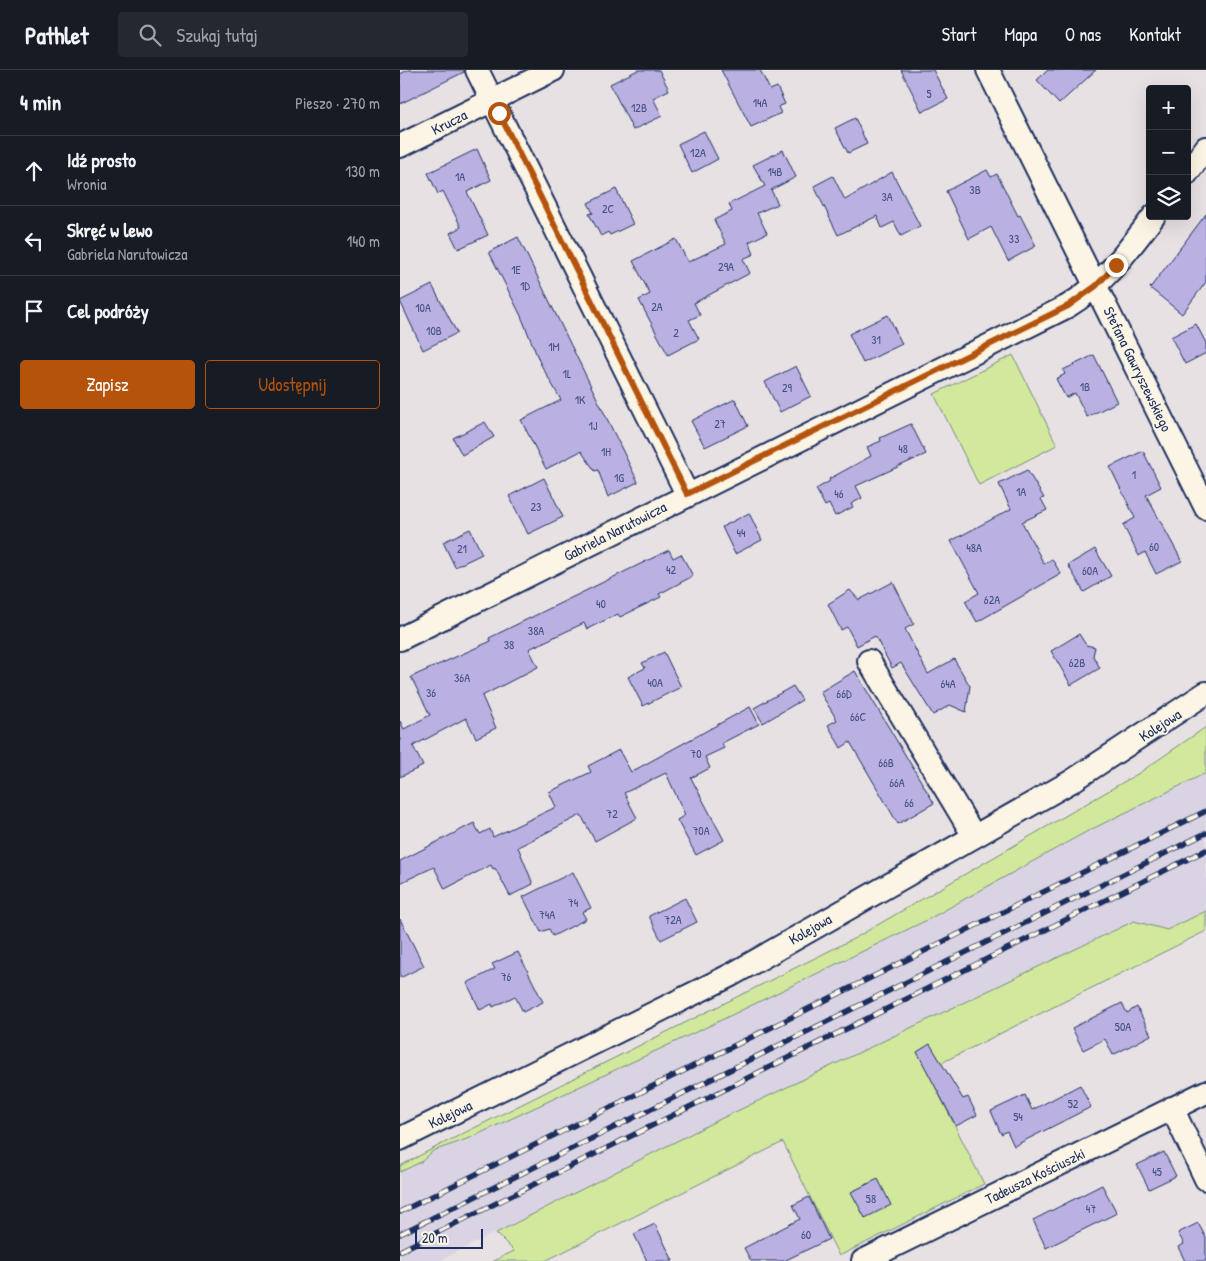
<!DOCTYPE html>
<html lang="pl">
<meta charset="utf-8">
<style>
:root{--surface:#171b24;--page:#242831;--text:#f1f3f6;--muted:#9ea1a6;--line:#363941;--accent:#b45309}
body{margin:0;font-family:"Patrick Hand",sans-serif;background:var(--page);color:var(--text)}
.controls{position:absolute;right:15px;top:15px;display:grid;overflow:hidden;border-radius:5px;box-shadow:0 5px 20px #0002}
.controls button{width:45px;height:45px;display:grid;place-items:center;padding:0;border:0;border-bottom:1px solid var(--line);background:var(--surface);color:var(--text);font:25px sans-serif}
.scale{position:absolute;left:15px;bottom:12px;width:68px;box-sizing:border-box;padding-left:5px;border:2px solid #1b2f5e;border-top:0;font-size:14px;line-height:18px;white-space:nowrap;color:#1b2f5e;-webkit-text-stroke:4px #fcf5e5;paint-order:stroke}
.stop{position:absolute;width:15px;height:15px;margin:-11px;border:4px solid #b45309;border-radius:50%;background:#fff}
.stop.end{background:#b45309;border-color:#fff;box-shadow:0 1px 5px #0008}
.list{margin:0;padding:0;list-style:none}
h2{display:flex;justify-content:space-between;align-items:center;height:65px;margin:0;padding:0 20px;font-size:21px}
h2 small{font-size:16px;font-weight:400;color:var(--muted)}
.list li{display:grid;grid-template-columns:32px 1fr auto;gap:15px;align-items:center;box-sizing:border-box;height:70px;padding:0 20px;border-top:1px solid var(--line)}
.list b{display:block;font-size:19px;white-space:nowrap}
.list p{margin:0;font-size:16px;white-space:nowrap;color:var(--muted)}
.list em{font-size:16px;font-style:normal;color:var(--muted)}
.actions{display:flex;gap:10px;padding:15px 20px}
.actions a{flex:1;padding:11px 0;border:1px solid var(--accent);border-radius:5px;text-align:center;font-size:18px;color:var(--accent)}
.actions .main{background:var(--accent);color:#fff}
.icon{flex:none;width:28px;height:28px;fill:none;stroke:currentColor;stroke-width:2;stroke-linecap:round;stroke-linejoin:round}
.map{position:relative;flex:none;width:806px;height:1191px;overflow:hidden}
header{display:flex;align-items:center;gap:30px;box-sizing:border-box;height:70px;padding:0 25px;background:var(--surface);border-bottom:1px solid var(--line)}
header strong{font-size:24px}
nav{display:flex;gap:28px;margin-inline-start:auto;font-size:18px}
.search{width:350px;height:45px;background:var(--page);display:flex;align-items:center;gap:12px;box-sizing:border-box;padding:0 18px;border-radius:5px;color:var(--muted);font-size:19px}
main{display:flex}
aside{flex:1;background:var(--surface)}
.map>svg:first-child{display:block}
.built{fill:#dad3e3}
.green{fill:#d1e89d;stroke:#768c7e}
.building{fill:#bab1e2;stroke:#1b2f5e}
.lines{fill:none;stroke-linecap:round;stroke-linejoin:round}
.minor-casing{stroke:#1b2f5e;stroke-width:26}
.minor{stroke:#fcf5e5;stroke-width:22}
.rail-casing{stroke:#1b2f5e;stroke-width:5.5}
.rail{stroke:#fcf5e5;stroke-width:4;stroke-dasharray:11;stroke-linecap:butt}
.route{stroke:#b45309;stroke-width:6}
.labels{text-anchor:middle;dominant-baseline:central;stroke-width:4;stroke-linejoin:round;paint-order:stroke}
.number-label{font-size:12px;fill:#43507f}
.street-label{font-size:15px;fill:#1b2f5e;stroke:#fcf5e5}
</style>
<header>
<strong>Pathlet</strong>
<div class="search"><svg class="icon" aria-label="search" viewBox="0 0 24 24"><circle cx="10" cy="10" r="6"/><path d="M15 15l6 6"/></svg>Szukaj tutaj</div>
<nav><a>Start</a><a>Mapa</a><a>O nas</a><a>Kontakt</a></nav>
</header>
<main>
<aside>
<h2>4 min<small>Pieszo · 270 m</small></h2>
<ul class="list">
<li><svg class="icon" aria-label="ahead" viewBox="0 0 24 24"><path d="M12 20V5M6 11l6-6 6 6"/></svg><div><b>Idź prosto</b><p>Wronia</p></div><em>130 m</em></li>
<li><svg class="icon" aria-label="left" viewBox="0 0 24 24"><path d="M17 20v-9H6M10 6l-5 5 5 5"/></svg><div><b>Skręć w lewo</b><p>Gabriela Narutowicza</p></div><em>140 m</em></li>
<li><svg class="icon" aria-label="arrive" viewBox="0 0 24 24"><path d="M6 21V4h12l-3 4 3 4H6"/></svg><div><b>Cel podróży</b></div></li>
</ul>
<div class="actions"><a class="main">Zapisz</a><a>Udostępnij</a></div>
</aside>
<div class="map">
<svg width="806" height="1191" viewBox="0 0 806 1191">
<rect width="100%" height="100%" fill="#e8e1e4"/>
<filter id="ink" filterUnits="userSpaceOnUse"><feTurbulence type="fractalNoise" baseFrequency=".02" numOctaves="2"/><feDisplacementMap in="SourceGraphic" scale="10" xChannelSelector="R" yChannelSelector="G"/><feConvolveMatrix kernelMatrix="1 2 1 2 8 2 1 2 1" color-interpolation-filters="sRGB"/></filter>
<g filter="url(#ink)">
<path class="built" d="M806 703V841L767 860 734 851 312 1053 39 1191H0V1102L21 1092 33 1081 70 1068 311 955 527 850 686 762Z"/>
<path class="green" d="M613 285 657 375 579 415 534 324Z
M806 657V703L686 762 527 850 311 955 70 1068 33 1081 21 1092 0 1102V1096L38 1076 455 868 739 703Z
M806 841V861L527 1000 584 1114 439 1186 383 1072 145 1191H93L114 1181 96 1163 312 1053 734 851 767 860Z"/>
<path class="building" d="M8 0H64V2L0 34V4Z
M238 0H259L269 20 253 28 262 46 233 60 210 14Z
M321 0H360L370 20 377 17 385 34 378 37 381 43 351 57Z
M501 0H533L548 29 522 42Z
M648 0H696L659 34 637 10Z
M455 48 467 74 448 83 435 58Z
M304 61 318 89 292 103 278 74Z
M77 79 91 110 67 122 88 165 58 179 50 163 61 157 43 121 38 124 28 103Z
M383 80 396 107 371 120 378 134 357 143 367 163 349 172 354 184 343 189 350 203 294 233 300 245 289 250 299 269 268 285 239 230 250 224 233 191 276 169 288 192 326 174 314 150 332 141 329 134 365 116 353 95Z
M587 100 591 107 597 104 618 146 620 145 636 176 608 191 591 157 569 169 546 121Z
M492 102 520 156 501 166 494 152 482 158 477 146 438 165 414 116 433 106 445 130Z
M216 119 233 154 210 165 208 162 201 166 189 144 193 143 188 133Z
M806 144V212L782 244 750 218Z
M118 167 238 412 208 427 198 400 195 401 181 381 146 399 121 350 161 330 140 293 121 246 89 182Z
M32 215 57 263 23 280 0 231Z
M488 245 502 274 463 293 449 264Z
M796 254 806 273V283L785 294 771 267Z
M694 285 717 332 687 347 675 323 666 328 656 309 665 304 663 300Z
M396 296 411 326 380 342 365 312Z
M335 329 348 356 305 377 291 351Z
M85 352 94 367 62 385 53 368Z
M511 354 526 384 456 416 462 428 451 434 453 437 435 446 429 434 425 436 416 419 430 411 429 409 471 386 467 377 481 371 480 368Z
M743 381 761 417 746 425 782 491 756 504 745 482 739 486 723 455 735 448 710 397Z
M627 400 644 428 641 429 647 440 622 452 644 494 652 489 661 504 577 552 565 531 579 523 551 471 611 439 599 414Z
M144 408 163 447 128 464 109 426Z
M349 443 362 470 335 484 322 457Z
M70 459 82 484 55 497 43 472Z
M695 479 711 506 684 522 668 495Z
M269 480 273 488 281 484 293 506 259 524 261 527 220 547 218 544 187 559 184 553 129 579 138 597 82 626 96 658 76 668 66 648 13 676 23 696 0 707V651L4 659 30 645 11 607 91 571 89 568Z
M493 512 514 554 505 559 528 604 554 589 570 616 566 642 550 635 533 645 501 593 492 598 475 566 457 576 447 557 441 560 428 534 450 520 459 530Z
M679 564 686 575 695 577 693 586 700 598 671 615 651 581Z
M264 582 281 617 243 636 228 607 245 598 242 593Z
M455 601 534 733 498 754 450 672 441 678 428 655 437 650 420 622Z
M393 616 402 630 363 653 354 638Z
M350 637 359 654 322 673 324 678 305 687 310 698 291 708 324 770 296 785 277 750 285 745 266 703 224 723 237 748 195 771 181 745 118 777 133 814 110 826 95 798 93 799 91 795 45 819 34 797 0 813V791L74 753 80 764 90 759 93 767 156 737 149 722 191 702 188 696 219 680 231 702Z
M173 802 191 838 182 842 186 849 153 866 149 859 141 862 123 827Z
M285 828 297 852 261 870 249 846Z
M0 849 24 896 0 908Z
M118 882 143 932 123 942 115 926 93 937 92 934 80 940 67 913 95 899 92 894Z
M722 933 727 943 737 937 751 965 713 985 705 969 683 980 672 958Z
M530 974 563 1029 568 1027 577 1045 556 1056 517 982Z
M680 1015 691 1037 614 1076 607 1061 601 1064 591 1041 625 1025 632 1040Z
M764 1082 776 1106 749 1119 737 1095Z
M478 1109 491 1135 465 1148 451 1122Z
M702 1115 717 1143 646 1178 633 1150Z
M409 1127 429 1169 384 1191H351L344 1178 400 1149 393 1135Z
M798 1153 806 1168V1191H785L778 1177 784 1174 778 1163Z
M255 1154 273 1191H247L234 1164Z"/>
<g class="lines">
<g class="minor-casing">
<path id="minor" d="M77 0 287 424
M588 0 806 438
M0 76 153 0
M787 103 806 78
M0 569 668 236C705 213 728 180 754 146
M469 591 574 766
M772 1038 806 1109
M0 1069 331 905 672 711 806 623
M463 1191 806 1022"/>
</g>
<use href="#minor" class="minor"/>
<g class="rail-casing">
<path id="rail" d="M0 1142 806 741
M0 1164 806 763
M0 1181 806 780"/>
</g>
<use href="#rail" class="rail"/>
</g>
</g>
<g class="lines" filter="url(#ink)">
<path class="route" d="M99 43 287 424 668 236 696 216 716 195"/>
</g>
<g class="labels">
<g class="number-label">
<text x="529" y="23">5</text>
<text x="360" y="32">14A</text>
<text x="239" y="37">12B</text>
<text x="298" y="82">12A</text>
<text x="375" y="101">14B</text>
<text x="60" y="106">1A</text>
<text x="575" y="119">3B</text>
<text x="487" y="126">3A</text>
<text x="208" y="138">2C</text>
<text x="614" y="168">33</text>
<text x="326" y="196">29A</text>
<text x="116" y="199">1E</text>
<text x="125" y="215">1D</text>
<text x="257" y="236">2A</text>
<text x="23" y="237">10A</text>
<text x="34" y="260">10B</text>
<text x="276" y="262">2</text>
<text x="476" y="269">31</text>
<text x="154" y="276">1M</text>
<text x="167" y="303">1L</text>
<text x="685" y="316">1B</text>
<text x="387" y="317">29</text>
<text x="180" y="329">1K</text>
<text x="320" y="353">27</text>
<text x="193" y="355">1J</text>
<text x="503" y="378">48</text>
<text x="206" y="381">1H</text>
<text x="734" y="404">1</text>
<text x="219" y="407">1G</text>
<text x="621" y="421">1A</text>
<text x="439" y="423">46</text>
<text x="136" y="436">23</text>
<text x="341" y="462">44</text>
<text x="754" y="476">60</text>
<text x="574" y="477">48A</text>
<text x="62" y="478">21</text>
<text x="271" y="499">42</text>
<text x="690" y="500">60A</text>
<text x="592" y="529">62A</text>
<text x="201" y="533">40</text>
<text x="136" y="560">38A</text>
<text x="109" y="574">38</text>
<text x="677" y="592">62B</text>
<text x="62" y="607">36A</text>
<text x="255" y="612">40A</text>
<text x="548" y="613">64A</text>
<text x="31" y="622">36</text>
<text x="444" y="623">66D</text>
<text x="458" y="646">66C</text>
<text x="296" y="683">70</text>
<text x="486" y="692">66B</text>
<text x="497" y="712">66A</text>
<text x="509" y="732">66</text>
<text x="212" y="743">72</text>
<text x="301" y="760">70A</text>
<text x="173" y="832">74</text>
<text x="147" y="844">74A</text>
<text x="273" y="849">72A</text>
<text x="106" y="906">76</text>
<text x="723" y="956">50A</text>
<text x="673" y="1033">52</text>
<text x="618" y="1046">54</text>
<text x="757" y="1101">45</text>
<text x="471" y="1128">58</text>
<text x="691" y="1138">47</text>
<text x="406" y="1164">60</text>
</g>
<g class="street-label">
<text transform="translate(49 52) rotate(-27)">Krucza</text>
<text transform="translate(738 299) rotate(64)">Stefana Gawryszewskiego</text>
<text transform="translate(215 461) rotate(-27)">Gabriela Narutowicza</text>
<text transform="translate(760 655) rotate(-33)">Kolejowa</text>
<text transform="translate(410 859) rotate(-30)">Kolejowa</text>
<text transform="translate(50 1044) rotate(-26)">Kolejowa</text>
<text transform="translate(635 1106) rotate(-26)">Tadeusza Kościuszki</text>
</g>
</g>
</svg>
<div class="controls">
<button>+</button>
<button>−</button>
<button><svg class="icon" aria-label="layers" viewBox="0 0 24 24"><path d="M12 4l9 5-9 5-9-5zM3 14l9 5 9-5"/></svg></button>
</div>
<div class="scale">20 m</div>
<div class="stop" style="left:99px;top:43px"></div>
<div class="stop end" style="left:716px;top:195px"></div>
</div>
</main>
